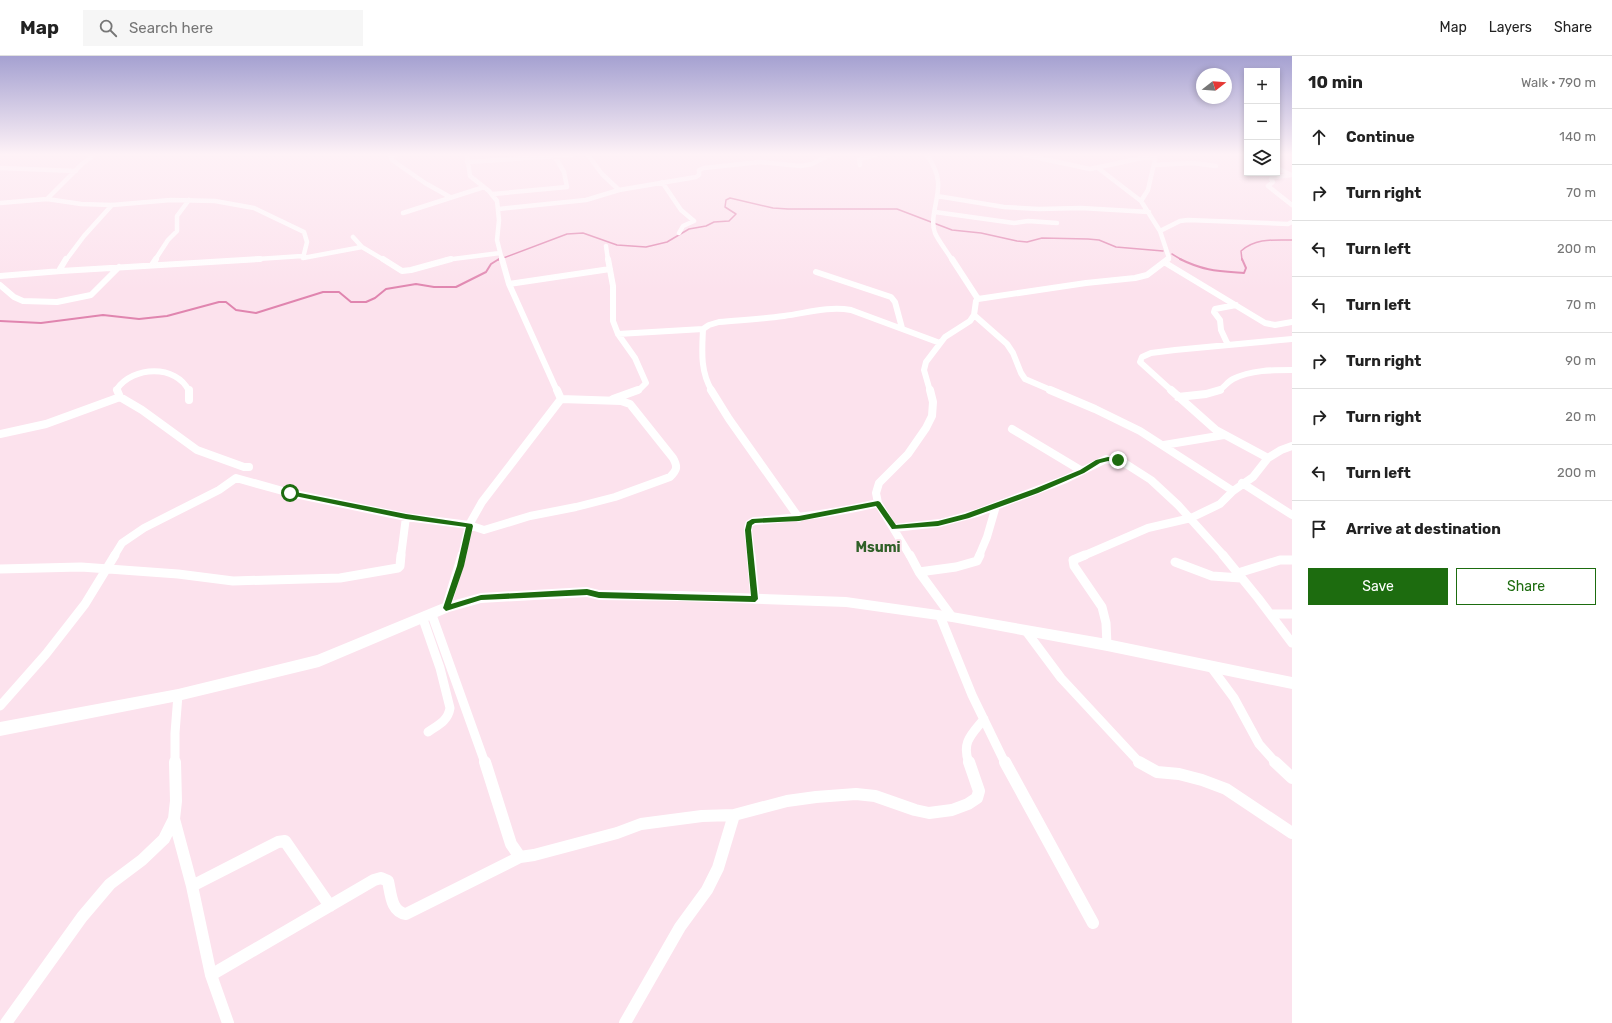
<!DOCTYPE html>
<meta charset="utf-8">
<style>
:root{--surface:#fff;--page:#f6f6f6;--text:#222;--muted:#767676;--line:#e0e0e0;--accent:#1d6c0f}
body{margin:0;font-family:Rubik,sans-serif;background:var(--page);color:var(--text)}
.controls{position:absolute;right:12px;top:12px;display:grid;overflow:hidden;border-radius:0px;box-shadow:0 2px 6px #0003}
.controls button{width:36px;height:36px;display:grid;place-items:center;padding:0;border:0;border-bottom:1px solid var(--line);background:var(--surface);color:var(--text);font:20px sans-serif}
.compass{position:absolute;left:1196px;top:12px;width:36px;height:36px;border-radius:50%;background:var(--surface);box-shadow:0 2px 6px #0003;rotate:73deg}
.stop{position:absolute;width:12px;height:12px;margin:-9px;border:3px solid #1d6c0f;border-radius:50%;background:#fff}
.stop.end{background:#1d6c0f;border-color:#fff;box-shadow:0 1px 4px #0008}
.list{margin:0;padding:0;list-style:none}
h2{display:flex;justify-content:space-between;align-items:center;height:52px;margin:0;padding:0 16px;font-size:17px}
h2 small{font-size:13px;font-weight:400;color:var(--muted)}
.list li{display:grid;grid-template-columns:26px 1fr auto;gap:12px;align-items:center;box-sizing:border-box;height:56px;padding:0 16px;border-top:1px solid var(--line)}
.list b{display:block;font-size:15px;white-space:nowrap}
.list em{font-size:13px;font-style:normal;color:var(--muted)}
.actions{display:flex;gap:8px;padding:12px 16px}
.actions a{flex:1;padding:9px 0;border:1px solid var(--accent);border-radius:0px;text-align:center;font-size:14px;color:var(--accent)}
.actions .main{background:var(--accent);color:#fff}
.icon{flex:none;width:22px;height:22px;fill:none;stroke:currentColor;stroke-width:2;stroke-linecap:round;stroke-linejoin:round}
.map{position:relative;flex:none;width:1292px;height:967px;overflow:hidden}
header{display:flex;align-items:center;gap:24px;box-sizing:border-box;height:56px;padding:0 20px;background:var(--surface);border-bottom:1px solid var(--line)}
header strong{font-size:19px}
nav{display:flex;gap:22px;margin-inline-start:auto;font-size:14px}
.search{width:280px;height:36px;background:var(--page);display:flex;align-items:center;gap:10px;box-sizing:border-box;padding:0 14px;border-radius:0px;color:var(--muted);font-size:15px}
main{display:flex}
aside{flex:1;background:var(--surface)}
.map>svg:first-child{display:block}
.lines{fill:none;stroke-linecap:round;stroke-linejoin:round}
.stream-far1{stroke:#e085af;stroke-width:1.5}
.stream{stroke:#e085af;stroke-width:2}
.street-far4{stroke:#fff;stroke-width:4.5}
.street-far3{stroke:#fff;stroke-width:6}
.street-far2{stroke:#fff;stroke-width:8}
.street-far1{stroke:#fff;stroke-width:9}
.street{stroke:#fff;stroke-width:12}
.secondary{fill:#fff;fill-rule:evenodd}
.route{fill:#1d6c0f}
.labels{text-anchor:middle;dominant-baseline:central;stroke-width:4;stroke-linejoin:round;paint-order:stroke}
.quarter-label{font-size:14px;font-weight:bold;fill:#306028;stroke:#fce2ed}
</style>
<header>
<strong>Map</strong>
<div class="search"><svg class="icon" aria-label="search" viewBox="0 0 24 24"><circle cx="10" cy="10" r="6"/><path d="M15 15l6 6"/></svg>Search here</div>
<nav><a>Map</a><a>Layers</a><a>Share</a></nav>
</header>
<main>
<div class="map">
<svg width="1292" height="967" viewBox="0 0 1292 967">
<rect width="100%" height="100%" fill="#fce2ed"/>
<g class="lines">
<path class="stream-far1" d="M1172 198 1182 204
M498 204 567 178 583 177 617 189 646 191 667 186 689 173 706 170 714 166 729 165 736 158 725 151 726 144 730 142 773 152 788 153H897L952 174 981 177 1017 185 1027 186 1042 182 1088 183 1099 184 1116 191 1163 195
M1242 204 1241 195C1256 182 1273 184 1292 184"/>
<path class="stream" d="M1180 203C1204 215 1218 215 1244 217L1246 212 1242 203
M0 265 41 267 103 259 139 263 167 260 219 246H226L236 254 256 257 323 236H339L351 246H366L375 242 386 233 416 228 434 231H456L486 216 491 208 499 203"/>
<path class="street-far4" d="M396 99 391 101 392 104 425 127 450 141
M467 99 470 120 489 135 497 145 499 164 497 184 502 204
M588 99 602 118 619 134
M927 99C932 107 937 115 938 125 940 141 929 162 935 177 939 186 947 195 952 204
M1025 99 1090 113 1142 102H1155
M1156 99 1148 134 1141 145 1160 175 1169 202 1167 204
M467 106 572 99
M860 109 859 103 875 99
M1154 109 1193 107 1216 110
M0 112 76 115
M1098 112 1141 145
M1277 112 1291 119
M1292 119 1273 121 1271 123 1273 126 1268 130 1292 149
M662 126 681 154 694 165 683 170 679 177
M493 138 567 131 564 116 554 99
M937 140 1004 151 1039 153 1081 152 1149 156
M47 143 82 108 94 99
M0 147 47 143 81 148 112 149 171 144 215 145 254 152 304 176 307 186 303 202 362 191 384 204
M499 153 586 144 619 134 696 121 699 119V114L704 112 760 106 801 110 812 108 829 99
M935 156 1014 167 1028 165 1057 167
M403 157 484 131
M1160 175 1180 165 1188 164 1288 168 1292 166
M353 181 362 191
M606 190 608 204
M66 204 84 180 112 149
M155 204 168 184 177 175V160L189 144
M244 204 302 200
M445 204 500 197"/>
<path class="street-far3" d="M66 203 60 213 61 215 260 203
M383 203 402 215 411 214 451 203
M502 203 509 228 557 335
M608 203 613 230V265L618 278 635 302 646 327 640 333 635 335
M952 203 978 243
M1164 206 1265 267 1275 269 1292 266
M152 209 156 203
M816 216 891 241 895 246 902 272
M0 220 61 215
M509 228 610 213
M0 229 14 241 23 245 57 246 91 239 119 211
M974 259 1007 288 1013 297 1021 317 1025 323 1053 335
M618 278 703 273
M1228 289 1221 274 1220 264 1214 256 1215 253 1236 249
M118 335 117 333C133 310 176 308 189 335
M712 335C700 315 702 295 703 273L709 269 719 266C740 264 762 263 784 260 807 257 828 250 851 254L940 287
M930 335 924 314 926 306 945 281 970 265 974 259 976 245 978 243 1086 227 1135 222 1147 219 1168 203
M1172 335 1140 306 1142 301 1151 297 1175 294 1292 283
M1218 335C1224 332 1227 326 1233 323 1251 314 1272 314 1292 314"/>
<path class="street-far2" d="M117 334 120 341 142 354 197 394 244 411H249
M189 334V344
M711 334 729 363 799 462
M1050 334 1095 353 1140 375 1233 435
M1171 334 1216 374 1268 402
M1178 341 1206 338 1220 334
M613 343 638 334
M1012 373 1082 415
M0 378 46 368 120 341
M1164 389 1224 379
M1242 427 1292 459
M894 472 940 467 977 457 1066 423 1106 403 1126 408 1151 424 1178 449 1224 500
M114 500 122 487 144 472 219 434 236 422 290 437 406 461 469 469 484 474 530 460 576 451 615 441 670 421C677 414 678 411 673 402L630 348 621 345 561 343
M401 500 406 461
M462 500 469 469 482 446 561 343 557 334
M751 500 748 474 749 468 754 465C796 462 837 457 878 447
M910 500 878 447 876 437 879 427 908 398 926 372 932 360 933 346 930 334
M979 500 987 481 996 450
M1083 500 1148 472 1191 462 1220 448 1233 435 1253 421 1268 402 1281 394 1292 390"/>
<path class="street-far1" d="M751 499 755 543
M910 499 919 516 952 561
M1085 499 1073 504 1074 510 1102 551 1106 567 1107 589
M1223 499 1258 542 1292 587
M1175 506 1212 520 1241 522
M0 513 81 511 178 518 233 525 340 522 398 512 400 510 401 499
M919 516 956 511 977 505 980 499
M1238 517 1280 504H1292
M446 552 462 499
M1271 558H1292
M432 559 485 707
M940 560 972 639 1005 707
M423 563 440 612 450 652C448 665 438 669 428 676
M1026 575 1061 622 1140 707
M1211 611 1234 642 1259 688 1276 707
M0 650 46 598 85 548 115 499
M175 707V677L178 639
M969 707C961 686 972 678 984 663"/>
<path class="street" d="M485 706 511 788 520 801 534 799 617 777 641 768 702 760 734 759 787 745 816 741 856 738 875 740 915 754 929 757 952 754 968 748 977 742 979 735 969 706
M1005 706 1093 867
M1139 706 1157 716 1179 718 1202 724 1226 733 1292 777
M1275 706 1292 722
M174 763 192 830 211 919 228 967
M192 830 278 786 285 785 330 850
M211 919 374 824 381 822 388 825C391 838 391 856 406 858L520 801
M6 967 82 861 110 828 142 804 164 783 174 763 176 745 175 706
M625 967 680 871 707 834 718 812 734 759"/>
<path class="secondary" d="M587 531 599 534 680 535 846 541 952 556 1107 583 1292 621V633L1107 595 952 566 846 551 680 545 599 544 587 541 481 547 449 556 319 611 178 645 0 680V666L178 633 317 599 441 548 481 537Z"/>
</g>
<linearGradient id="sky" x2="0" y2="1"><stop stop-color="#a5a1d1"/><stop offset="0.42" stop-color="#fef2f7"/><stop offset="1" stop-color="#fef2f7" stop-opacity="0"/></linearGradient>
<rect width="1292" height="234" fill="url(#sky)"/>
<path class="route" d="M1108 401 1118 402 1121 404 1118 406 1108 405 1100 407 1084 417 1038 437 969 462 938 470 892 473 876 450 799 465 755 467 752 469 751 474 758 543 755 546 599 542 587 539 481 544 446 555 443 552 457 510 466 471 406 463 290 439 287 437 290 435 406 458 472 468 473 470 464 510 451 548 481 539 587 533 599 536 751 540 745 474 747 466 752 463 799 460 878 445 880 446 896 469 938 465 965 458 1034 433 1080 414 1096 404Z"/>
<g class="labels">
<g class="quarter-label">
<text x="878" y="491">Msumi</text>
</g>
</g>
</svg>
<div class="controls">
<button>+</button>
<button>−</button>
<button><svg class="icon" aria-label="layers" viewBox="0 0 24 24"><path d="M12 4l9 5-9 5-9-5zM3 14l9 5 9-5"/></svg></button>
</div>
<svg class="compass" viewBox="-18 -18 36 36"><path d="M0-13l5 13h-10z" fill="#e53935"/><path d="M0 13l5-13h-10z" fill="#767676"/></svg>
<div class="stop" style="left:290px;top:437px"></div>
<div class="stop end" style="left:1118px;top:404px"></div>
</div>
<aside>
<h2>10 min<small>Walk · 790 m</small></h2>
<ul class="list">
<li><svg class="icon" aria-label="ahead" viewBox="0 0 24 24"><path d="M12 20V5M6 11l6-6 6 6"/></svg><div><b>Continue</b></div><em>140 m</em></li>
<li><svg class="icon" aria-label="right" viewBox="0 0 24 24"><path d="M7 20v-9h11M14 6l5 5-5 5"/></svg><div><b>Turn right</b></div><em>70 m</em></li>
<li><svg class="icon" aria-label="left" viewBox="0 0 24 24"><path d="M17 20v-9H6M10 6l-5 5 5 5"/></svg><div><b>Turn left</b></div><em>200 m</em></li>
<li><svg class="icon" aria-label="left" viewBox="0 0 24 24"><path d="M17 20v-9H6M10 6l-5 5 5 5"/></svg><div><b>Turn left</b></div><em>70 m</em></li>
<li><svg class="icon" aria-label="right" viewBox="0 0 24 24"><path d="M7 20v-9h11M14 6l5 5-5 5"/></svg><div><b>Turn right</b></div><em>90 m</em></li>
<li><svg class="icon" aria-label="right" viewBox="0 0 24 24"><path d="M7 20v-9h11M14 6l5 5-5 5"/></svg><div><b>Turn right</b></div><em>20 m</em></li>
<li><svg class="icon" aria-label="left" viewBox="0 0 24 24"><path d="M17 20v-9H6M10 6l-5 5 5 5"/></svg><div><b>Turn left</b></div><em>200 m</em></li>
<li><svg class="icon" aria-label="arrive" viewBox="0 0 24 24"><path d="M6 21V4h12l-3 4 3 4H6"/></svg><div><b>Arrive at destination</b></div></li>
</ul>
<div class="actions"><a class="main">Save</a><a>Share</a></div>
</aside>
</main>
